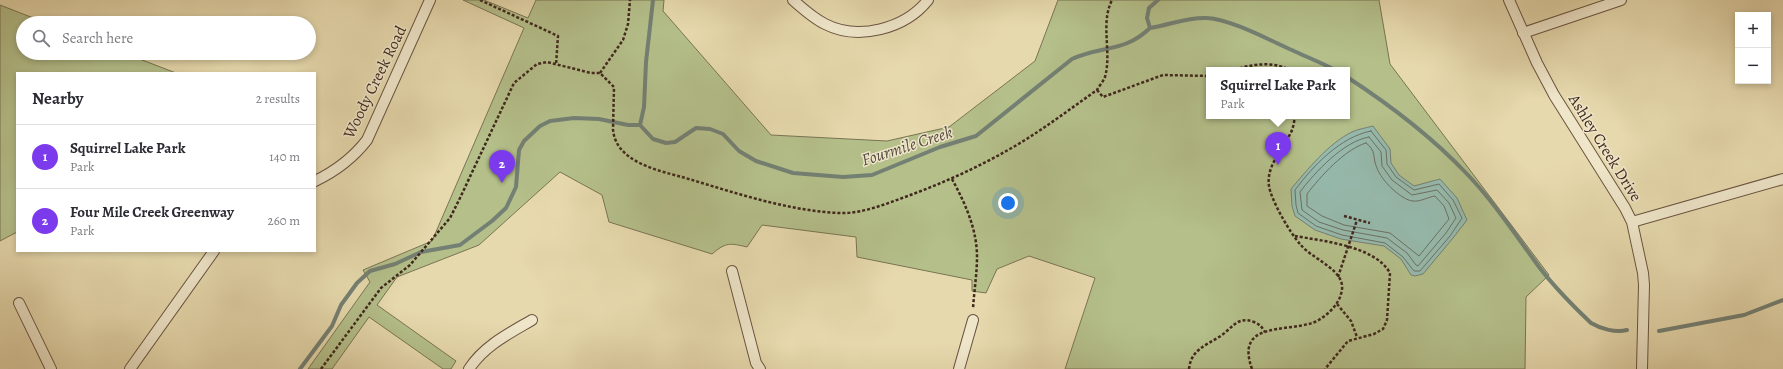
<!DOCTYPE html>
<meta charset="utf-8">
<style>
:root{--surface:#fff;--page:#f2f2f3;--text:#2b2b33;--muted:#7c7c81;--line:#e1e1e2;--accent:#7c3aed}
body{margin:0;font-family:Alegreya,serif;background:var(--page);color:var(--text)}
.controls{position:absolute;right:12px;top:12px;display:grid;overflow:hidden;border-radius:0px;box-shadow:0 2px 6px #0003}
.controls button{width:36px;height:36px;display:grid;place-items:center;padding:0;border:0;border-bottom:1px solid var(--line);background:var(--surface);color:var(--text);font:20px sans-serif}
.you{position:absolute;left:1008px;top:203px;width:14px;height:14px;margin:-10px;border:3px solid #fff;border-radius:50%;background:#1a73e8;box-shadow:0 0 0 6px #1a73e833}
.badge{display:grid;place-items:center;width:26px;height:26px;border-radius:50%;background:var(--accent);color:#fff;font-size:13px;font-weight:700}
.pin{position:absolute;translate:-50% -33px;filter:drop-shadow(0 1px 2px #0008)}
.pin::after{content:'';position:absolute;top:21px;width:14px;height:12px;background:inherit;clip-path:polygon(0 0,100% 0,50% 100%)}
.popup{position:absolute;left:1206px;top:67px;width:144px;height:52px;box-sizing:border-box;display:grid;place-content:center;border-radius:0px;background:var(--surface);filter:drop-shadow(0 1px 3px #0005);font-size:13px;white-space:nowrap;color:var(--muted)}
.popup b{font-size:15px;color:var(--text)}
.popup::after{content:'';position:absolute;left:50%;top:100%;margin-left:-8px;border:8px solid transparent;border-top-color:var(--surface)}
.list{margin:0;padding:0;list-style:none}
h2{display:flex;justify-content:space-between;align-items:center;height:52px;margin:0;padding:0 16px;font-size:17px}
h2 small{font-size:13px;font-weight:400;color:var(--muted)}
.list li{display:grid;grid-template-columns:26px 1fr auto;gap:12px;align-items:center;box-sizing:border-box;height:64px;padding:0 16px;border-top:1px solid var(--line)}
.list b{display:block;font-size:15px;white-space:nowrap}
.list p{margin:0;font-size:13px;white-space:nowrap;color:var(--muted)}
.list em{font-size:13px;font-style:normal;color:var(--muted)}
.icon{flex:none;width:22px;height:22px;fill:none;stroke:currentColor;stroke-width:2;stroke-linecap:round;stroke-linejoin:round}
.map{position:relative;flex:none;width:1783px;height:369px;overflow:hidden}
.search{position:absolute;background:var(--surface);box-shadow:0 2px 6px #0003;left:16px;top:16px;width:300px;height:44px;display:flex;align-items:center;gap:10px;box-sizing:border-box;padding:0 14px;border-radius:22px;color:var(--muted);font-size:15px}
.panel{position:absolute;background:var(--surface);box-shadow:0 2px 6px #0003;left:16px;top:72px;width:300px;height:180px;border-radius:0px}
.map>svg:first-child{display:block}
.green{fill:#b4bf8a;stroke:#7a7454;fill-rule:evenodd}
.water{fill:#96baad;stroke:#748073}
.lines{fill:none;stroke-linecap:round;stroke-linejoin:round}
.shore{stroke:#6b7165;stroke-width:1}
.stream{stroke:#748073;stroke-width:4}
.minor-casing{stroke:#6a5441;stroke-width:12}
.path{stroke:#40281d;stroke-width:2.5;stroke-dasharray:3 2;stroke-linecap:butt}
.minor{stroke:#efe6ca;stroke-width:10}
.labels{text-anchor:middle;dominant-baseline:central;stroke-width:3;stroke-linejoin:round;paint-order:stroke}
.street-label{font-size:16px;fill:#40281d;stroke:#efe6ca}
.water-label{font-size:17px;font-style:italic;fill:#564c41;stroke:#efe6ca}
</style>
<div class="map">
<svg width="1783" height="369" viewBox="0 0 1783 369">
<rect width="100%" height="100%" fill="#e6d9ad"/>
<filter id="stains"><feTurbulence type="fractalNoise" baseFrequency=".005" numOctaves="4"/><feColorMatrix values="0 0 0 0 .2 0 0 0 0 .09 0 0 0 0 .02 0 0 0 .5 -.17"/></filter>
<radialGradient id="worn" r=".72"><stop offset=".6" stop-color="#630" stop-opacity="0"/><stop offset="1" stop-color="#630" stop-opacity=".3"/></radialGradient>
<path class="green" d="M463 0H484L528 18 536 0H664L663 11 771 135 887 141 949 127 1035 61 1058 0H1379L1390 64 1549 275 1526 297 1525 369H1065L1095 278 1029 256 997 269 986 293 972 291V280L857 257 856 237 762 225 747 247C730 243 726 242 712 254L609 222 602 195 560 172 479 245 397 277 377 305 456 361 451 369H443L369 317 332 369H308L370 282 363 270 432 241 524 28ZM1209 70H1347V116H1209Z
M0 5 46 23H23V53H124L176 73H17V232L0 241Z"/>
<path class="water" d="M1373 126 1390 149 1391 163 1399 175 1414 186 1440 179 1457 198 1467 220 1453 238 1423 274 1415 276 1411 275 1401 259 1384 246 1341 239 1315 230 1295 216 1292 206 1291 189C1307 170 1329 143 1352 132 1358 129 1366 128 1373 126Z"/>
<g class="lines">
<path class="shore" d="M1371 131 1386 150 1387 164 1396 177 1414 190 1439 184 1453 200 1462 218 1450 236 1420 271H1414L1403 257 1385 243 1342 235 1316 226 1298 213 1296 205 1295 190C1313 166 1340 137 1371 131Z
M1369 137 1381 152 1382 166 1392 180 1412 195 1437 190 1449 203 1456 218 1446 233 1418 266 1416 265 1407 253 1387 238 1343 230 1319 222 1302 210 1300 192C1315 172 1344 141 1369 137Z
M1366 143C1377 151 1372 158 1377 168 1381 180 1401 200 1413 201 1420 202 1428 197 1435 196L1444 206 1449 219 1419 256 1390 233 1344 225 1322 216 1307 206V194C1320 177 1345 149 1366 143Z"/>
<path class="stream" d="M1150 28C1170 25 1187 17 1207 18 1231 19 1273 42 1296 52 1309 58 1322 63 1335 70
M1150 28 1147 18 1149 8 1158 0
M1347 77C1390 105 1432 137 1467 174 1492 200 1513 231 1534 260 1550 283 1571 304 1591 323 1601 329 1616 333 1627 330
M640 125 644 107 646 62 653 0
M1659 331 1744 315 1783 300
M300 369 332 326 341 305 357 283 370 271 395 264 421 252 460 245 492 221 506 208 516 187 519 150 524 141 540 126 550 121 574 118 599 119 628 125H640L653 139 666 143 675 142 696 128 710 129 723 134 739 151 756 161 793 173 843 177 872 175 940 147 976 136 1072 59C1102 45 1124 53 1150 28"/>
<g class="minor-casing">
<path id="minor" d="M793 0C803 9 813 18 825 24 858 41 905 29 928 0
M1509 0 1537 63 1554 95 1625 208 1632 222 1643 273 1644 285 1642 369
M1523 33 1621 0
M315 181C336 171 353 158 367 140L430 0
M1632 222 1783 179
M732 271 756 363 760 369
M19 303 51 369
M130 369 214 251
M469 369C484 346 508 334 532 320
M959 369 973 320"/>
</g>
<path class="path" d="M480 0 558 36 556 65
M1235 70C1251 64 1274 61 1289 70
M600 73 623 40 628 24 630 0
M1097 90 1103 97 1163 75 1209 76
M952 179C965 203 977 229 977 257 977 274 974 292 973 309
M1344 216 1370 223
M1295 236C1323 241 1375 246 1390 273L1387 320 1383 329 1374 334 1348 341 1325 369
M1338 277 1357 220
M1337 304 1351 321 1357 337
M321 369 381 288 410 265 450 218 460 198 514 83 537 64 547 62 591 73H600L614 87 613 129C615 161 656 170 682 177 733 192 784 210 838 213 861 214 883 205 905 197 946 182 986 164 1025 140 1049 125 1073 107 1097 90 1099 86 1103 82 1105 77 1112 52 1100 24 1112 0
M1189 369C1191 350 1205 346 1219 337 1231 330 1237 315 1254 322 1259 324 1262 327 1265 332
M1252 369C1235 322 1284 332 1312 323 1324 319 1338 306 1341 294 1349 270 1312 260 1300 244 1290 233 1271 200 1269 186 1266 167 1281 152 1289 136 1293 130 1294 123 1295 116"/>
<use href="#minor" class="minor"/>
</g>
<g class="labels">
<g class="street-label">
<text transform="translate(375 82) rotate(-64)">Woody Creek Road</text>
<text transform="translate(1605 148) rotate(58)">Ashley Creek Drive</text>
</g>
<g class="water-label">
<text transform="translate(907 146) rotate(-18)">Fourmile Creek</text>
</g>
</g>
<rect width="100%" height="100%" filter="url(#stains)"/>
<rect width="100%" height="100%" fill="url(#worn)"/>
</svg>
<div class="controls">
<button>+</button>
<button>−</button>
</div>
<div class="you"></div>
<div class="pin badge" style="left:1278px;top:165px">1</div>
<div class="popup"><b>Squirrel Lake Park</b>Park</div>
<div class="pin badge" style="left:502px;top:183px">2</div>
<div class="search"><svg class="icon" aria-label="search" viewBox="0 0 24 24"><circle cx="10" cy="10" r="6"/><path d="M15 15l6 6"/></svg>Search here</div>
<section class="panel">
<h2>Nearby<small>2 results</small></h2>
<ul class="list">
<li><span class="badge">1</span><div><b>Squirrel Lake Park</b><p>Park</p></div><em>140 m</em></li>
<li><span class="badge">2</span><div><b>Four Mile Creek Greenway</b><p>Park</p></div><em>260 m</em></li>
</ul>
</section>
</div>
